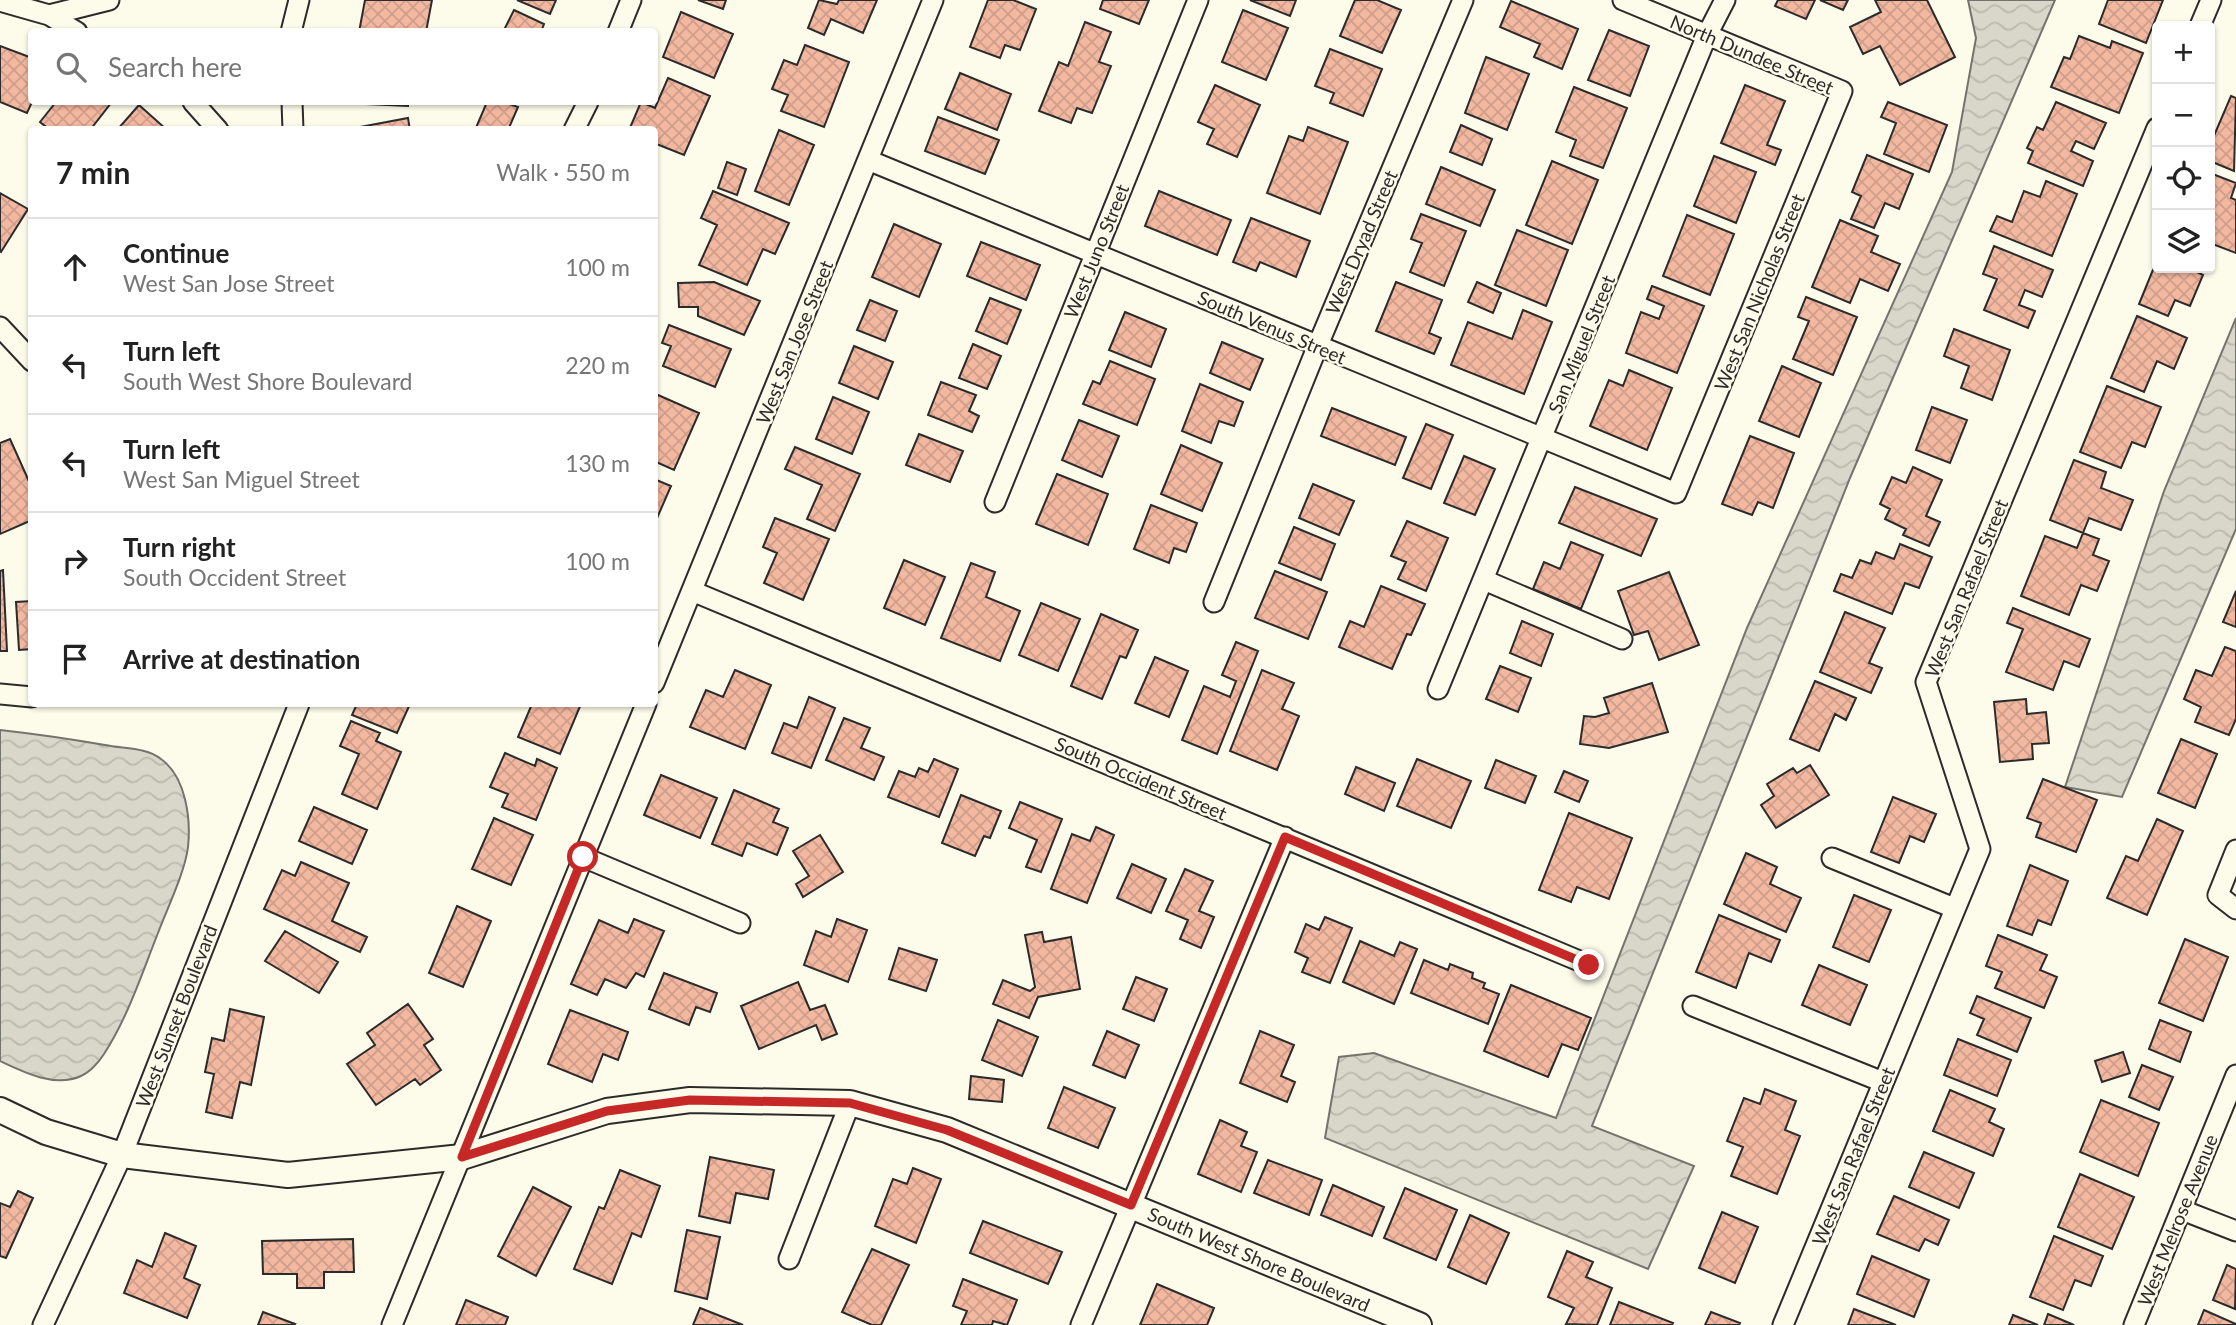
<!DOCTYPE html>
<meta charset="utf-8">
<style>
:root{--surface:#fff;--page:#f6f6f6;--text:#222;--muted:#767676;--line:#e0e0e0}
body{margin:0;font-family:Lato,sans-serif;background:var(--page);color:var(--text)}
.controls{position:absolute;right:21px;top:21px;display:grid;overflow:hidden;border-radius:7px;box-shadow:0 2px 5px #0004}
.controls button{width:63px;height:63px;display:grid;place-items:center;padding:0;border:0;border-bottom:2px solid var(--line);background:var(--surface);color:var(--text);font:35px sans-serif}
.stop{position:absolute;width:21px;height:21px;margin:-16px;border:5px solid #c62828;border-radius:50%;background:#fff}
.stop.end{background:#c62828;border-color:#fff;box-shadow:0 2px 7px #0008}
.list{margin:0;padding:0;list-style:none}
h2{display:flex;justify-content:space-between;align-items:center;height:91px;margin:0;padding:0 28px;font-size:30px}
h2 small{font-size:23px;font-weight:400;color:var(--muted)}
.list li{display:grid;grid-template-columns:46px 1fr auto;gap:21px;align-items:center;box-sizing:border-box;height:98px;padding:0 28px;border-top:2px solid var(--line)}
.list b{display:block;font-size:26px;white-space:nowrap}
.list p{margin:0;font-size:23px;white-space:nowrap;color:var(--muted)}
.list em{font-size:23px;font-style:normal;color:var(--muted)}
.icon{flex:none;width:38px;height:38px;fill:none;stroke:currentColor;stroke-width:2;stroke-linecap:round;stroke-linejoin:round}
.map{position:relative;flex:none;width:2236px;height:1325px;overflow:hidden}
.search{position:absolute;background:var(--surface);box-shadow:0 2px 5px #0004;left:28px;top:28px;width:630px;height:77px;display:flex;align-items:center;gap:18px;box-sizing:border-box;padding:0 24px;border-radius:7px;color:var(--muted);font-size:26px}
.panel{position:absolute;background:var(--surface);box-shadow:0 2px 5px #0004;left:28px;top:126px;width:630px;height:581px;border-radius:7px}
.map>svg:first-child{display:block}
.water{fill:url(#water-waves);stroke:#74746e;stroke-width:2}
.building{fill:url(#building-cross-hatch);stroke:#2b2b2b;stroke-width:2}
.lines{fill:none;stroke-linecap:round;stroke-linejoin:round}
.minor-casing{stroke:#2b2b2b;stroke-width:23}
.tertiary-casing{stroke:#2b2b2b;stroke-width:28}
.minor{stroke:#fdfbea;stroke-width:19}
.tertiary{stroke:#fdfbea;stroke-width:24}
.route{stroke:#c62828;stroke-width:9}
.labels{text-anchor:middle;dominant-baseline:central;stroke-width:5;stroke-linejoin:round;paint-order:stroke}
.street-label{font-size:19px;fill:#2b2b2b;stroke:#fdfbea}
</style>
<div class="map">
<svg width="2236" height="1325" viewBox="0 0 2236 1325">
<defs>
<pattern id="water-waves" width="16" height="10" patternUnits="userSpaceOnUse" patternTransform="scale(1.75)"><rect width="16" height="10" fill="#d8d7c9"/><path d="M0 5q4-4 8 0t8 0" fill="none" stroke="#bab9ad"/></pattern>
<pattern id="building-cross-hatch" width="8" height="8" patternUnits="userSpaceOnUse" patternTransform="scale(1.75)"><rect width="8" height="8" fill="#f2b8a0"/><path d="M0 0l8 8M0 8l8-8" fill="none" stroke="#d09e8a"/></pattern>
</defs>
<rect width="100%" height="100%" fill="#fdfbea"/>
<path class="water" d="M1968 0H2055L1850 478 1592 1126 1694 1166 1648 1269 1325 1138 1339 1057 1374 1053 1556 1118 1747 628 1952 172 1976 38Z
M2236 318V529L2122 797 2065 787 2164 491Z
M0 730C36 734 70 739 105 745 124 749 146 747 161 759 186 777 191 819 188 847 185 872 167 909 158 933 142 973 128 1017 104 1054 99 1062 90 1072 81 1076 55 1088 23 1072 0 1061Z"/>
<path class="building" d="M365 0H432L426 32H359Z
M517 0H556L550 14Z
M698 0H726L723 9Z
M819 0 837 4 839 0H877L863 33 831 19 824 35 808 28Z
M988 0H1013L1036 9 1020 50 1005 45 1000 58 970 47Z
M1103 0H1149L1139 24 1100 9Z
M1250 0H1296L1290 16Z
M1355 0H1377L1401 10 1382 53 1340 36Z
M1778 0H1815L1806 19 1775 6Z
M1820 0H1848L1843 10Z
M1875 0H1927L1955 57 1900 85 1880 46 1863 54 1850 27 1881 12Z
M2108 0H2163L2146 43 2099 24Z
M1511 1 1578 29 1562 69 1534 57 1540 44 1500 27Z
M514 10 544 24 541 32H503Z
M1243 10 1288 28 1266 80 1222 62Z
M681 12 733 34 714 78 663 57Z
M1085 22 1111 32 1099 62 1111 66 1092 113 1077 108 1071 123 1039 111 1059 62 1068 66Z
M1609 30 1649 46 1630 96 1588 80Z
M2079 36 2110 48 2112 41 2143 53 2119 113 2051 87 2064 57 2070 59Z
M805 45 849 62 824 127 781 111 788 95 772 89 784 60 797 65Z
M0 46 32 58V102L27 113 0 102Z
M1330 49 1382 69 1363 116 1330 103 1334 93 1315 86Z
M1486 57 1529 74 1507 130 1465 113Z
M960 73 1011 94 997 130 945 109Z
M668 78 710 96 684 155 654 143V130H629L641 102 655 108Z
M1215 85 1260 105 1237 157 1207 144 1214 129 1198 122Z
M1745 85 1785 101 1767 145 1781 150 1775 165 1721 143Z
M1574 87 1627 108 1603 168 1570 156 1576 140 1556 132Z
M2231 96 2236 98 2234 171 2210 161V145Z
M56 102H109L111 103 90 130H50L40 122Z
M347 102H408V106L346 103Z
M487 102H504L518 107 508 130H475Z
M1888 102 1947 125 1929 172 1884 154 1896 123 1881 117Z
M2056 102 2106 123 2094 149 2076 141 2071 151 2093 161 2083 186 2028 163 2033 151 2027 148 2037 127 2043 130Z
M139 105 167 130H117Z
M938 117 999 140 985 174 925 151Z
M408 118 410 130H361L360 127Z
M1461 125 1492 139 1482 165 1450 152Z
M1308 127 1348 142 1320 214 1267 193 1289 136 1303 141Z
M779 130 814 145 789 205 755 191Z
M1867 155 1913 174 1899 209 1885 203 1874 228 1851 219 1861 196 1852 192Z
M1714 156 1756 172 1736 223 1694 206Z
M1552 161 1598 180 1572 244 1526 225Z
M727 162 746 169 737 195 718 188Z
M1441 167 1495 190 1480 226 1426 204Z
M2210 173 2236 183 2231 198 2236 200V253L2210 243Z
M2046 181 2077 194 2052 256 1990 231 1997 216 2012 222 2024 191 2040 197Z
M713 191 789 223 775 254 763 249 747 285 699 265 717 225 701 218Z
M1159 191 1231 220 1217 255 1145 226Z
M0 193 28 209 1 252 0 251Z
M1421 214 1466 231 1444 286 1410 272 1422 243 1411 239Z
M1687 215 1734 234 1710 295 1663 276Z
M1251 218 1310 241 1296 277 1260 262 1256 271 1233 262Z
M1840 220 1878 236 1871 252 1900 264 1888 291 1860 279 1850 303 1812 287Z
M894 224 941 244 919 297 872 277Z
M1517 230 1568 250 1546 306 1495 285Z
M981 242 1040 265 1026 300 967 276Z
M1994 246 2053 270 2042 297 2025 290 2019 305 2035 311 2028 328 1984 310 1997 279 1983 274Z
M2157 260V268H2189L2203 275 2190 306 2175 300 2168 316 2139 304Z
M714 282 760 301 744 335 698 316V307H679L678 283Z
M1396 282 1442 300 1429 333 1441 338 1434 354 1376 331Z
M1477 282 1501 293 1493 313 1468 302Z
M1652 286 1704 306 1677 373 1626 353 1641 312 1659 319 1664 306 1647 299Z
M1806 297 1857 317 1833 375 1793 359 1809 321 1798 317Z
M990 298 1021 310 1007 344 976 331Z
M870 300 897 311 885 341 857 330Z
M1523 310 1552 322 1524 394 1451 365 1468 322 1512 339Z
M1125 312 1166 329 1151 367 1109 350Z
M2137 316 2187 338 2174 369 2157 361 2144 392 2111 378Z
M669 325 731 349 715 387 663 366 671 346 662 343Z
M1954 329 2010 350 1992 400 1961 388 1969 366 1944 356Z
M1222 342 1263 359 1250 390 1210 373Z
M973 344 1001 356 987 389 959 378Z
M854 346 893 362 878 399 839 383Z
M1110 361 1155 379 1137 425 1083 404 1093 381 1100 384Z
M1782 366 1821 383 1799 437 1759 421Z
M1629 370 1672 388 1647 450 1590 426 1609 380 1623 386Z
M941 382 976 395 969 411 979 416 972 432 928 415Z
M1200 384 1243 402 1234 426 1219 421 1211 443 1182 431Z
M2107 386 2161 407 2145 447 2132 442 2121 468 2080 452Z
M658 395 699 413 674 470 654 461V404Z
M833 397 869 412 852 454 816 439Z
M1932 407 1967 420 1950 463 1916 450Z
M1332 408 1406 437 1395 465 1321 436Z
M1079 420 1119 436 1102 477 1062 460Z
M1426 424 1453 435 1431 489 1403 478Z
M919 434 963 451 950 482 906 465Z
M1750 436 1794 453 1773 508 1758 502 1752 515 1722 504Z
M10 439 32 488V520L0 534V443Z
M1181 445 1222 463 1202 511 1161 494Z
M795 447 860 474 835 531 807 519 822 485 785 469Z
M1464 456 1495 469 1475 515 1444 503Z
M2074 460 2106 472 2101 488 2133 500 2121 530 2089 518 2083 533 2050 520Z
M1913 467 1942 480 1926 516 1940 522 1929 546 1903 535 1906 529 1885 519 1890 509 1880 504 1892 477 1906 483Z
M1057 474 1108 494 1088 545 1036 524Z
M654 479 671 486 654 525Z
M1313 484 1354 501 1339 535 1299 518Z
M1575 487 1657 519 1641 556 1559 523Z
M1151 505 1197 523 1186 552 1174 548 1169 563 1134 549Z
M775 518 829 539 803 600 764 583 777 553 763 547Z
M1407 521 1448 538 1426 591 1398 579 1406 562 1391 556Z
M1294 527 1335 544 1321 580 1279 563Z
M2083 533 2099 539 2093 555 2109 561 2097 591 2081 585 2069 615 2021 596 2045 536 2077 548Z
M1571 542 1603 555 1581 609 1533 589 1544 562 1560 569Z
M1900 544 1932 557 1919 588 1905 583 1892 614 1834 591 1841 574 1852 578 1860 560 1871 564 1876 552 1894 559Z
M904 560 945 577 925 625 884 608Z
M971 563 995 572 986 597 1020 611 1000 661 941 638Z
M3 570 7 651H0V571Z
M1275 571 1327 592 1308 639 1255 618Z
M1669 572 1699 645 1659 660 1648 631 1634 635 1618 591Z
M1381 586 1425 604 1411 635 1407 634 1392 669 1339 647 1350 621 1364 627Z
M2236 591V627L2223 622Z
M32 601V649L19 650 16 602Z
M1041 603 1080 619 1058 671 1019 655Z
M2013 608 2090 639 2079 667 2064 661 2053 690 2006 672 2023 629 2007 623Z
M1845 612 1885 628 1869 663 1882 668 1871 693 1820 672Z
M1101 614 1138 630 1126 658 1120 656 1102 699 1071 686Z
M1522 621 1553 634 1541 666 1510 653Z
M1236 642 1258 651 1217 754 1182 740 1204 686 1230 697 1236 681 1222 675Z
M2225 647 2236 651V719L2229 735 2195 722 2201 707 2184 699 2196 670 2212 676Z
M1155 657 1188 671 1169 717 1135 703Z
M1500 666 1531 678 1518 712 1486 699Z
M735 670 771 685 745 749 690 727 706 690 723 697Z
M1262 670 1294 683 1282 709 1299 716 1277 770 1230 751Z
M1815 681 1856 698 1846 720 1835 714 1819 751 1790 739Z
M1652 683 1668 732 1609 748 1580 744 1584 716 1595 717 1609 713 1604 698Z
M809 697 835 708 811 768 772 753 784 723 797 728Z
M2026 699 2027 714 2046 712 2049 743 2032 744 2033 759 2000 762 1994 702Z
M357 704H410L397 733 352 715Z
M532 704H581L560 754 518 737Z
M844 718 870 728 861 748 884 757 874 780 826 760Z
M351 721 380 733 376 741 401 752 377 809 342 794 359 754 340 746Z
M2181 739 2217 754 2195 808 2158 793Z
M505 753 535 766 537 759 557 768 536 820 502 807 508 794 490 787Z
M934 759 958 769 939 817 888 797 899 771 915 777 919 768 928 772Z
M1417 759 1471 781 1451 828 1397 806Z
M1496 760 1536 776 1525 803 1485 788Z
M1810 765 1829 795 1776 828 1761 805 1774 796 1767 784 1793 768 1797 773Z
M1356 767 1395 783 1384 811 1345 794Z
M1564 771 1588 781 1579 802 1555 792Z
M661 775 717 798 700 838 644 815Z
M2043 779 2097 800 2076 852 2036 837 2041 823 2027 818Z
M734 790 779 809 773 822 788 828 777 855 747 843 742 856 712 844Z
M961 795 1001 811 990 838 984 836 975 856 942 843Z
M1893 797 1936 814 1924 842 1910 836 1899 863 1871 852Z
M1020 802 1062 819 1041 872 1026 867 1037 840 1009 828Z
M314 807 367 830 352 864 299 841Z
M1569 813 1632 838 1609 899 1577 887 1571 902 1539 890Z
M494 818 533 835 511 885 472 869Z
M2157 819 2183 831 2147 915 2107 898 2126 856 2138 861Z
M1096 827 1114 835 1087 903 1051 889 1072 834 1090 841Z
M820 835 843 872 803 897 796 884 809 876 793 851Z
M1746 853 1777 867 1770 884 1801 898 1786 932 1724 904Z
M301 862 349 883 332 921 367 937 360 952 264 909 282 870 295 876Z
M1132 864 1166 879 1151 913 1117 898Z
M2030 865 2068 881 2051 925 2038 920 2032 935 2007 926Z
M1185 869 1213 881 1199 911 1214 917 1201 948 1180 939 1188 920 1166 911Z
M1854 895 1891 910 1869 962 1833 947Z
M457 906 491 921 463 987 429 973Z
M1719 915 1780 940 1771 962 1749 953 1736 988 1696 972Z
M1325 917 1352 928 1330 983 1302 972 1308 958 1295 952 1306 924 1319 930Z
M634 919 664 931 644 977 636 973 626 988 605 979 597 995 571 984 599 920 628 933Z
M837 919 867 930 848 982 804 965 816 931 831 937Z
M285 931 338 962 319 993 265 961Z
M1042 932 1044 942 1071 937 1080 989 1038 997 1029 1018 993 1004 1003 980 1030 991 1035 987 1025 935Z
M1998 935 2047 955 2040 970 2057 977 2044 1008 1995 988 2002 972 1986 966Z
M2185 939 2228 957 2203 1021 2159 1003Z
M1360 941 1394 956 1400 942 1417 949 1394 1004 1343 982Z
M899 948 937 960 926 991 889 979Z
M1424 960 1448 970 1450 964 1473 973 1472 978 1485 983 1483 988 1499 994 1488 1024 1411 993Z
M1819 965 1867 985 1850 1025 1802 1005Z
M664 973 717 993 710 1012 696 1007 689 1025 649 1009Z
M1136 977 1167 989 1154 1021 1123 1009Z
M798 982 810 1010 825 1005 837 1034 822 1040 816 1025 759 1049 741 1006Z
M1511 985 1591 1018 1578 1050 1562 1044 1548 1077 1484 1051Z
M1977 996 2031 1018 2017 1052 1977 1035 1984 1019 1970 1013Z
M408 1004 433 1039 424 1045 441 1070 420 1085 415 1079 376 1105 347 1064 375 1045 367 1033Z
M230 1009 264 1017 251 1085 240 1082 232 1118 206 1112 214 1074 205 1072 212 1038 224 1041Z
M570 1010 628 1032 618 1060 603 1054 592 1082 548 1064Z
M998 1020 1038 1037 1022 1076 982 1060Z
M2160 1020 2191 1032 2180 1062 2149 1049Z
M1107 1031 1139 1045 1125 1078 1093 1065Z
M1260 1031 1294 1045 1281 1076 1295 1082 1287 1102 1240 1083Z
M1958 1039 2011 1060 1997 1096 1944 1075Z
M2123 1052 2130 1073 2102 1082 2095 1061Z
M2142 1065 2173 1077 2159 1110 2129 1097Z
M971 1076 1004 1080 1002 1102 969 1099Z
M1064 1087 1115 1108 1098 1148 1048 1128Z
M1765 1089 1796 1101 1785 1130 1800 1136 1777 1194 1731 1176 1743 1147 1727 1141 1744 1098 1760 1104Z
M1950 1090 1995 1109 1989 1122 2004 1129 1993 1156 1933 1131Z
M2101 1100 2159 1123 2138 1176 2080 1152Z
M1220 1120 1247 1132 1241 1146 1257 1152 1241 1192 1198 1174Z
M1924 1152 1974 1173 1959 1208 1909 1187Z
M710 1157 774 1170 768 1199 736 1193 730 1223 699 1216Z
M1268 1160 1322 1180 1309 1215 1254 1193Z
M913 1168 941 1179 916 1243 875 1226 893 1179 907 1184Z
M620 1170 660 1186 641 1237 632 1233 612 1284 574 1269 599 1207 604 1209Z
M2080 1174 2134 1197 2112 1249 2058 1227Z
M1333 1185 1384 1207 1372 1236 1321 1215Z
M533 1187 571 1207 536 1276 498 1256Z
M1405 1188 1457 1210 1436 1260 1384 1238Z
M18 1191 33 1198 6 1258 0 1256V1203L10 1207Z
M1894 1196 1949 1220 1938 1245 1925 1239 1919 1251 1877 1234Z
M1722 1212 1758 1227 1735 1283 1699 1268Z
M1470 1215 1509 1233 1486 1284 1448 1267Z
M983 1221 1062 1252 1048 1284 970 1253Z
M687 1230 720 1237 707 1299 675 1291Z
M165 1233 196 1246 184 1278 200 1285 187 1318 124 1293 137 1260 152 1267Z
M2054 1236 2103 1256 2091 1286 2075 1280 2063 1310 2030 1297Z
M353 1239 354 1272H324V1288H297V1274H263L262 1241Z
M872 1249 909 1265 881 1325H872L842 1312Z
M1567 1251 1593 1262 1586 1277 1612 1288 1597 1325 1566 1324 1574 1308 1548 1297Z
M1872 1256 1929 1280 1914 1317 1857 1294Z
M2227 1265 2236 1269 2235 1309 2213 1300Z
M963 1279 1017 1300 1007 1325 993 1321 992 1325H961L967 1311 953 1306Z
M1157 1284 1214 1308 1207 1325H1140Z
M466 1300 508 1317 505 1325H456Z
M1619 1302 1673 1323 1672 1325H1610Z
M700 1308 743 1325H693Z
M1854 1309 1896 1325H1848Z
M2204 1310 2236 1324V1325H2198Z
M263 1312 295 1324 294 1325H258Z
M1711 1312 1740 1323 1739 1325H1705Z
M2048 1314 2074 1325H2044Z
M2013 1315 2038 1325H2009Z"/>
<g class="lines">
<g class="minor-casing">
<path id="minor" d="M0 1 49 15 109 0
M49 15 77 32
M2200 26 2211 0
M291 32 299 0
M618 32 631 0
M193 102 218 130
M292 102 293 130
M574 130 588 102
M868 160 1676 493 1842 91 1623 0
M0 327 32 361
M995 502 1198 0
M1484 580 1622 639
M692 591 1589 965
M1214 602 1318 345 1463 0
M654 683 933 0
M1438 689 1707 35 1725 0
M0 694 32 697
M2236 850 2218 895 2236 909
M583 857 740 923
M1832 858 1954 908
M1693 1006 1883 1082
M2182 1210 2236 1231
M789 1259 850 1103
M43 1325 122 1155 299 704
M392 1325 646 704
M1081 1325 1285 837
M1783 1325 1980 849 1926 682 2157 128
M2134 1325 2236 1075"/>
</g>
<g class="tertiary-casing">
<path id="tertiary" d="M0 1110 46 1132 122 1155 288 1175 462 1157 607 1111 690 1100 850 1103 947 1130 1419 1325"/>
</g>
<use href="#minor" class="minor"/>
<use href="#tertiary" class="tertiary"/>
</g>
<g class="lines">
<path class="route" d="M583 857 462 1157 607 1111 690 1100 850 1103 947 1130 1131 1205 1285 837 1589 965"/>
</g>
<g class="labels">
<g class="street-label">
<text transform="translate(1752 54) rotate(23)">North Dundee Street</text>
<text transform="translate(1361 242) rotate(-67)">West Dryad Street</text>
<text transform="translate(1096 251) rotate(-68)">West Juno Street</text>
<text transform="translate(1759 292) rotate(-68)">West San Nicholas Street</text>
<text transform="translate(1272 327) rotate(23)">South Venus Street</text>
<text transform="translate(794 342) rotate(-68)">West San Jose Street</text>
<text transform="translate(1581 344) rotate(-68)">San Miguel Street</text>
<text transform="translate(1966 588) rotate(-68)">West San Rafael Street</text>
<text transform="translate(1141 778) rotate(23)">South Occident Street</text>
<text transform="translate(176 1016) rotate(-69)">West Sunset Boulevard</text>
<text transform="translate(1853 1156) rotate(-68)">West San Rafael Street</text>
<text transform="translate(2177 1220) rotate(-68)">West Melrose Avenue</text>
<text transform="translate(1259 1259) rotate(23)">South West Shore Boulevard</text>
</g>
</g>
</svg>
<div class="controls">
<button>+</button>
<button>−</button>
<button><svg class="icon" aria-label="locate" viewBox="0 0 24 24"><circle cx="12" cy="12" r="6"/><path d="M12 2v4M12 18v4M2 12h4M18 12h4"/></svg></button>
<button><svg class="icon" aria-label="layers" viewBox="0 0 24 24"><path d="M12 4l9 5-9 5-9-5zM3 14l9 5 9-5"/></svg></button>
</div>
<div class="stop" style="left:583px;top:857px"></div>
<div class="stop end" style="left:1589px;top:965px"></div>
<div class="search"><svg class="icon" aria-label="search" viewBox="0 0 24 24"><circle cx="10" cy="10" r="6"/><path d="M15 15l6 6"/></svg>Search here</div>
<section class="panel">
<h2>7 min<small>Walk · 550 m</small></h2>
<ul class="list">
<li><svg class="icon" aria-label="ahead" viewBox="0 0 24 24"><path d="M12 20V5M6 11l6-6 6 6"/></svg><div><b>Continue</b><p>West San Jose Street</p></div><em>100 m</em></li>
<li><svg class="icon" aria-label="left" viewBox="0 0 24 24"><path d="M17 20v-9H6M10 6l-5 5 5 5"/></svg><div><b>Turn left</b><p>South West Shore Boulevard</p></div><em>220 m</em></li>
<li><svg class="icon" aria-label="left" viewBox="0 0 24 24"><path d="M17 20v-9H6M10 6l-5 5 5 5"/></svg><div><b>Turn left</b><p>West San Miguel Street</p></div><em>130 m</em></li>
<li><svg class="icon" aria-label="right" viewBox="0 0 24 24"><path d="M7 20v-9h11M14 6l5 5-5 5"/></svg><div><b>Turn right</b><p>South Occident Street</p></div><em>100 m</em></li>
<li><svg class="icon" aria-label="arrive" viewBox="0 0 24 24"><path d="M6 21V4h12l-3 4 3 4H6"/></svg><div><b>Arrive at destination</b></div></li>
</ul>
</section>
</div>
